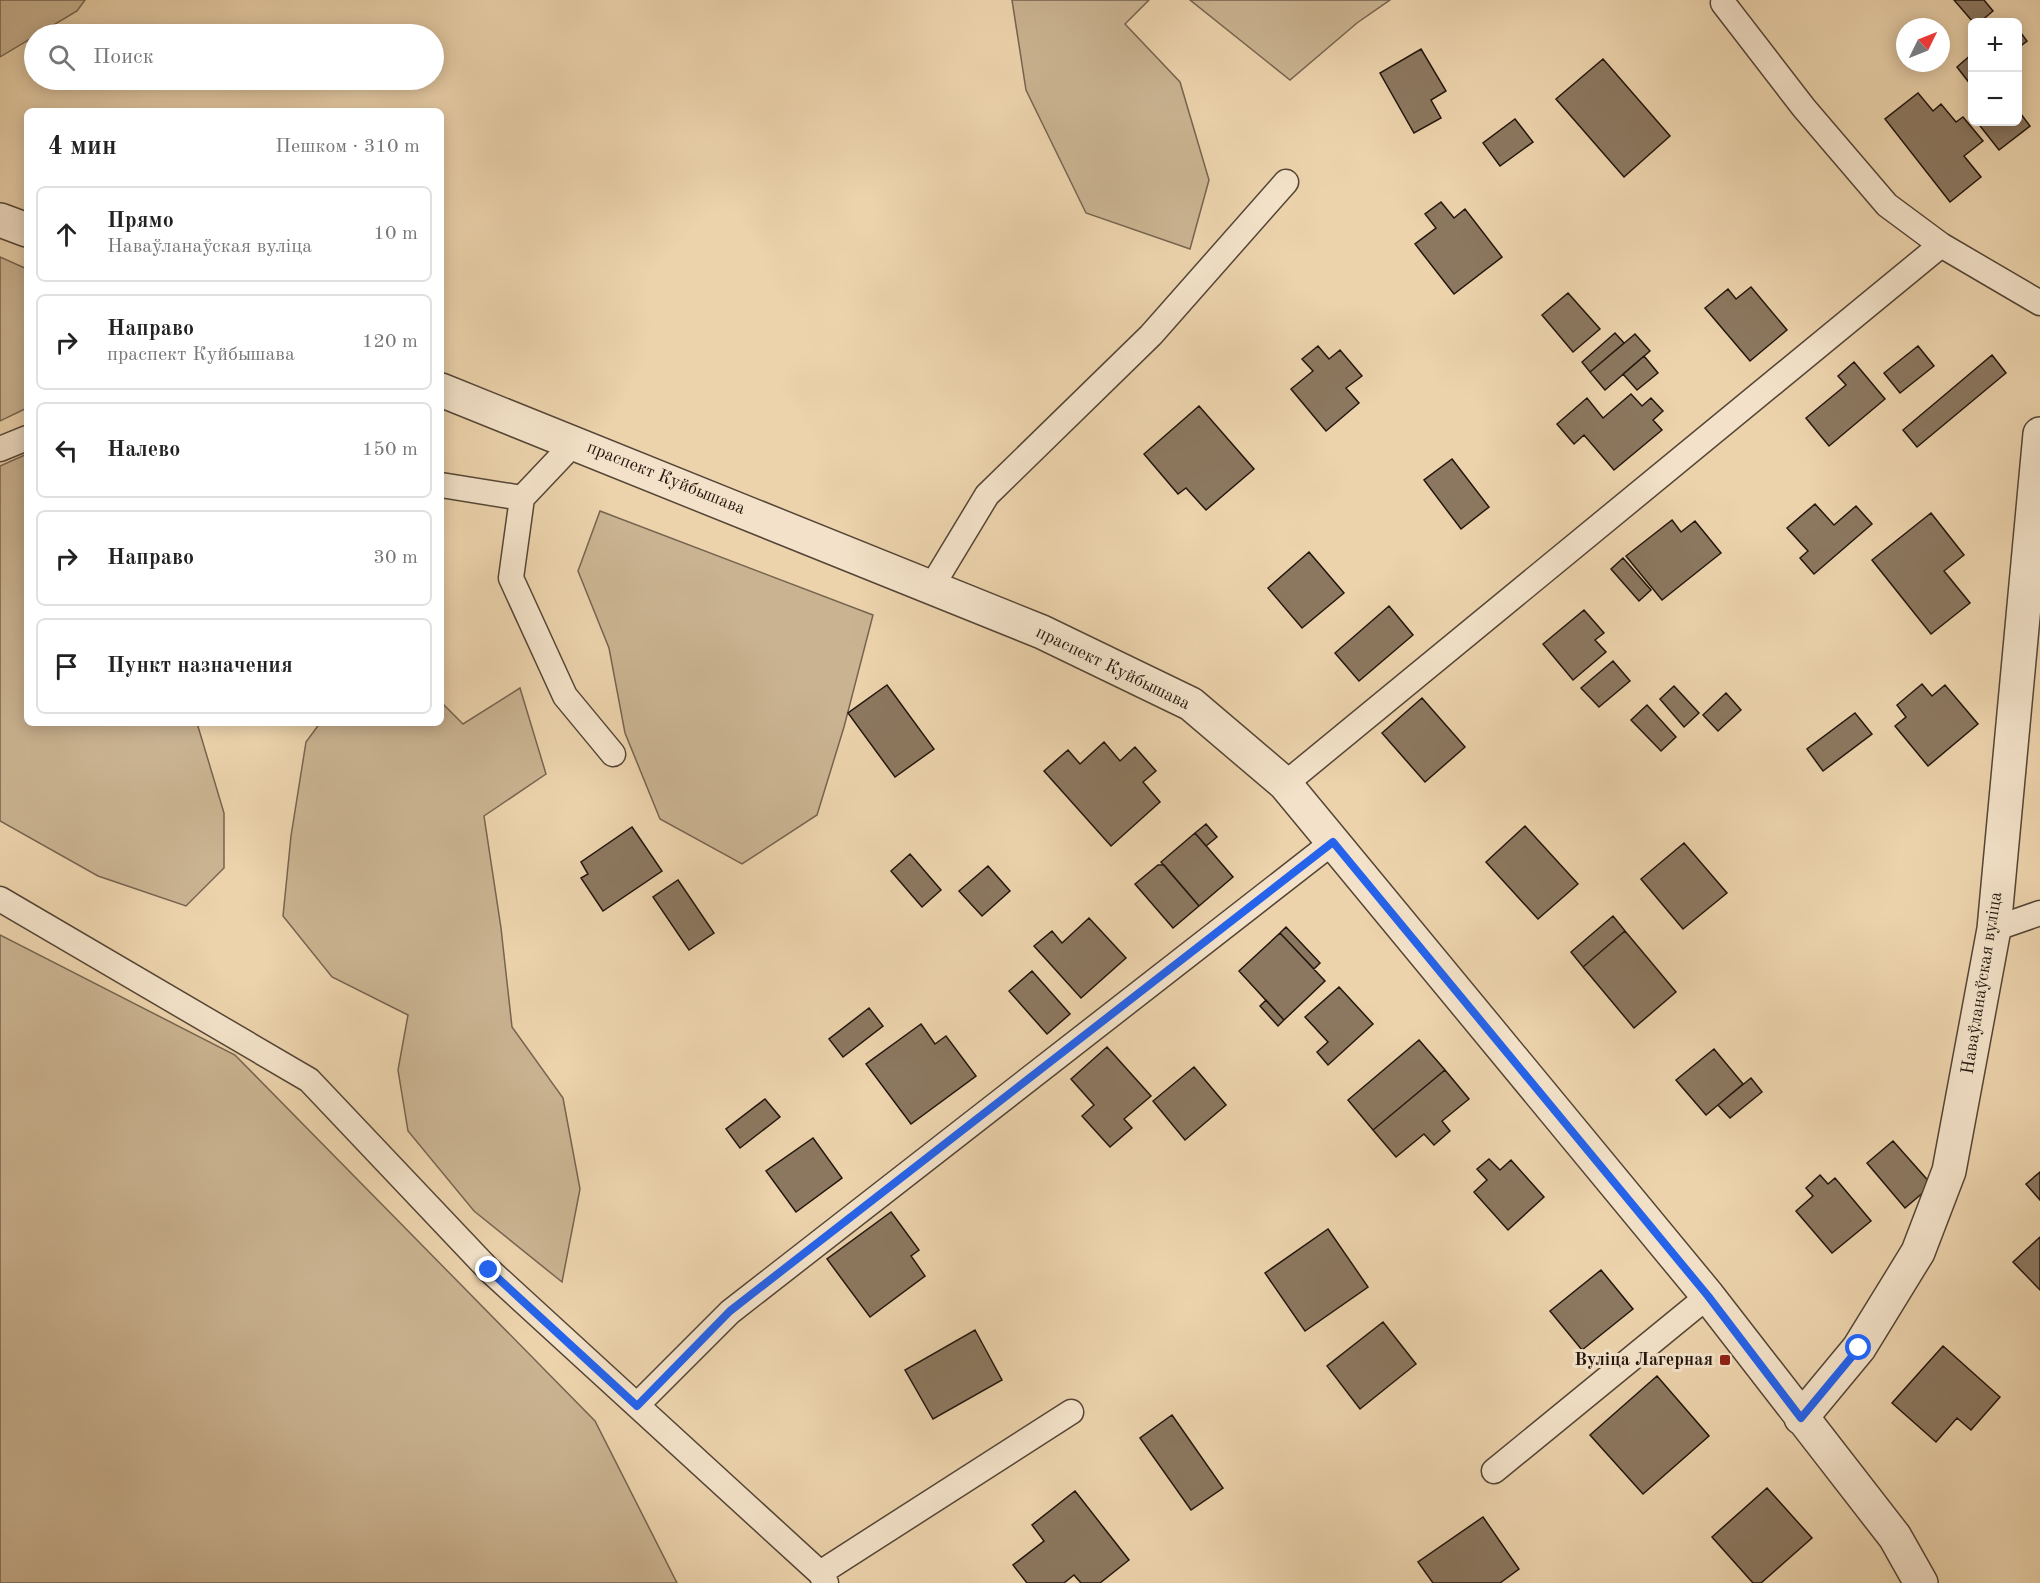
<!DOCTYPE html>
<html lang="ru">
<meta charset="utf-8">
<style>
:root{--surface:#fff;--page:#f6f6f6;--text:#222;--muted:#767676;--line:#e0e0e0}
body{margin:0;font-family:"Old Standard TT",serif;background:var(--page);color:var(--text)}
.controls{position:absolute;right:18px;top:18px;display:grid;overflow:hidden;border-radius:9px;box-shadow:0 3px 15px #0003}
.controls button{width:54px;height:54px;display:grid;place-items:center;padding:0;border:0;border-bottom:2px solid var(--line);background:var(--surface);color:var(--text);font:30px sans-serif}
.compass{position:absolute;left:1896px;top:18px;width:54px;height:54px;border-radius:50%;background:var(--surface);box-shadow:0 3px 15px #0003;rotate:47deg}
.stop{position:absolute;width:18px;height:18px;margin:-14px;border:4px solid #2563eb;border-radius:50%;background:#fff}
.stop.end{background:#2563eb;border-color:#fff;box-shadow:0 2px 6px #0008}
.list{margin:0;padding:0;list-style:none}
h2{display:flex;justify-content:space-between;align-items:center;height:78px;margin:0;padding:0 24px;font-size:26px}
h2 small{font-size:20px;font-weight:400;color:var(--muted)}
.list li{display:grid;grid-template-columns:39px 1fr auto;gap:18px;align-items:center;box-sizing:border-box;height:96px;margin:0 12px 12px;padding:0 12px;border:2px solid var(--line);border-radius:9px}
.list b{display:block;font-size:22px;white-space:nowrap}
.list p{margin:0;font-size:20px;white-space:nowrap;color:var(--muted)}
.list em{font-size:20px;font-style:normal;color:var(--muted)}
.icon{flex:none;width:33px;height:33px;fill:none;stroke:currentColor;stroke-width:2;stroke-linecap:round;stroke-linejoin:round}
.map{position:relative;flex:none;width:2040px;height:1583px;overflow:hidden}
.search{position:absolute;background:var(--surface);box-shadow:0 3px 15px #0003;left:24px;top:24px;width:420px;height:66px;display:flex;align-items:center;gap:15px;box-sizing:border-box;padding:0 21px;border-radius:33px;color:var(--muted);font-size:22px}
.panel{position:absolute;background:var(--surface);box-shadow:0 3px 15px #0003;left:24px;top:108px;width:420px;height:618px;border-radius:9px}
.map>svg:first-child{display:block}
.green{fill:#cab391;stroke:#766450;stroke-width:1.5}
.building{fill:#8c7860;stroke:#23160e;stroke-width:1.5}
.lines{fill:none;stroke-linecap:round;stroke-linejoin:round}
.service-casing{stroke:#554536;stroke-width:27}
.tertiary-casing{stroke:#554536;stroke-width:36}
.service{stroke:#f3e2c9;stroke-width:24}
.tertiary{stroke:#f3e2c9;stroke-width:33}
.route{stroke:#2563eb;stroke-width:8}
.poi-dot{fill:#8f2418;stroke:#f3e2c9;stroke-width:2}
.labels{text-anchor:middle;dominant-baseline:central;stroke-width:6;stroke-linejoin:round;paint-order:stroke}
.street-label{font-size:18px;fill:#23160e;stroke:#f3e2c9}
.poi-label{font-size:18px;font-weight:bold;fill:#23160e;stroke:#f3e2c9;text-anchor:end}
</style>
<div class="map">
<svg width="2040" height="1583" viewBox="0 0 2040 1583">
<rect width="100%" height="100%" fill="#ecd3ac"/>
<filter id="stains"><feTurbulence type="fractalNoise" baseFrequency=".00333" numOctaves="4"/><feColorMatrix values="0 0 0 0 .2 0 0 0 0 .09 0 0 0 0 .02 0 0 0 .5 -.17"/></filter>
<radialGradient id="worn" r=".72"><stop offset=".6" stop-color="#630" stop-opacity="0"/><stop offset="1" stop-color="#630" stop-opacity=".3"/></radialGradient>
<path class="green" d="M0 0H85L77 11 0 57Z
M1012 0H1149L1125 24 1180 82 1209 180 1190 249 1086 213 1026 90Z
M1190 0H1390L1357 23 1290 80Z
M0 257 27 269V408L0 421Z
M27 454V723H197L224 813V868L186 906 98 876 0 821V466Z
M600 511 873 615 844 727 817 815 742 864 660 819 625 733 609 648 578 571Z
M520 688 546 774 484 816 501 928 512 1027 563 1098 580 1189 562 1282 474 1211 408 1131 398 1070 408 1015 332 977 283 916 291 836 306 742 320 723H441V702L463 724Z
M0 935 235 1055 595 1421 677 1583H0Z"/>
<path class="building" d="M1954 0H1984L1993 11 1980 22H1973Z
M2018 29 2027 41 2018 48Z
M1941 42 1947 49 1941 54Z
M1421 49 1446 91 1431 100 1441 118 1414 133 1380 73Z
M1972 54V83L1971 85 1957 67Z
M1603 59 1670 136 1624 177 1556 99Z
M1915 63H1930L1921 70Z
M1918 93 1933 111 1941 104 1956 122 1963 117 1983 141 1964 156 1981 177 1950 202 1885 119Z
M2018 110 2030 126 1999 150 1977 122H2018Z
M1515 119 1533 142 1500 166 1483 143Z
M1441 202 1454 218 1465 209 1502 257 1454 294 1415 244 1436 228 1425 214Z
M1751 287 1787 330 1750 361 1705 308 1728 289 1736 299Z
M1568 293 1600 329 1573 352 1542 315Z
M1615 333 1624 343 1590 372 1582 362Z
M1635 334 1650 351 1605 390 1590 372Z
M1318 346 1329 359 1340 350 1362 376 1346 388 1359 403 1326 431 1291 389 1313 371 1302 359Z
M1918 346 1934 366 1900 393 1884 373Z
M1992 355 2006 373 1917 447 1903 430Z
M1644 356 1658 373 1637 390 1623 374Z
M1854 362 1885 399 1829 446 1806 418 1846 385 1838 376Z
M1631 394 1642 406 1651 398 1663 411 1653 420 1662 430 1614 470 1584 435 1574 444 1557 424 1587 398 1603 418Z
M1199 406 1254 469 1206 510 1186 488 1178 494 1144 454Z
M1452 459 1489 507 1461 529 1424 480Z
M1815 504 1834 525 1856 506 1872 524 1814 574 1800 558 1808 551 1787 528Z
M1931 513 1964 555 1944 571 1970 603 1931 634 1872 560Z
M1672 520 1681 532 1695 521 1721 553 1662 600 1626 556Z
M1309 552 1344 593 1302 628 1268 588Z
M1623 558 1651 590 1639 601 1611 569Z
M1389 606 1413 635 1359 681 1335 653Z
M1584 610 1604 633 1595 640 1606 652 1573 680 1543 644Z
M1613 661 1630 681 1599 707 1581 688Z
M1922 684 1932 696 1945 685 1978 724 1928 766 1895 726 1906 717 1897 705Z
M887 685 934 749 895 777 848 713Z
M1674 686 1699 713 1684 727 1660 699Z
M1726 693 1741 710 1718 731 1703 715Z
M1422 698 1465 747 1425 782 1382 733Z
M1647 705 1676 737 1661 751 1631 720Z
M1855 713 1872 734 1823 771 1807 749Z
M1104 742 1120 761 1135 747 1156 771 1143 782 1160 802 1111 846 1044 771 1068 750 1080 764Z
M1206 824 1217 837 1206 846 1195 833Z
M1525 826 1578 884 1538 919 1486 862Z
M632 827 662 871 603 911 581 878 588 874 581 862Z
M1195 833 1233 877 1199 906 1161 862Z
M1684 843 1727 893 1683 929 1641 879Z
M910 854 941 890 922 907 891 871Z
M1158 865H1164L1199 906 1173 928 1135 884Z
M988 866 1010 891 982 916 959 891Z
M678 880 714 933 689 950 653 897Z
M1613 916 1625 931 1583 967 1571 952Z
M1089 918 1126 958 1081 998 1034 946 1052 931 1062 943Z
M1286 927 1320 963 1314 969 1280 933Z
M1625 931 1676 992 1634 1028 1583 967Z
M1280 933 1325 981 1284 1020 1239 971Z
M1032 971 1070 1014 1047 1034 1009 991Z
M1339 987 1373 1024 1328 1065 1317 1052 1328 1042 1305 1017Z
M1266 1000 1284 1020 1278 1026 1260 1006Z
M869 1008 883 1026 843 1057 829 1039Z
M921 1024 935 1044 946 1036 976 1076 911 1124 866 1064Z
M1419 1040 1445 1070 1373 1130 1348 1100Z
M1107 1047 1151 1096 1124 1119 1132 1128 1110 1147 1082 1116 1094 1105 1071 1079Z
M1714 1049 1743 1084 1706 1115 1676 1080Z
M1194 1067 1226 1105 1185 1140 1153 1101Z
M1445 1070 1469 1099 1442 1121 1450 1131 1434 1145 1424 1134 1396 1157 1373 1130Z
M1751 1078 1762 1092 1730 1118 1718 1105Z
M765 1099 780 1117 740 1148 726 1129Z
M813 1138 842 1178 796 1212 766 1171Z
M1893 1141 1932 1185 1905 1208 1867 1163Z
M1489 1159 1500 1170 1511 1160 1544 1197 1508 1230 1474 1192 1487 1180 1477 1169Z
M2040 1172V1200L2026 1184Z
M1820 1175 1828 1184 1835 1178 1871 1221 1832 1253 1796 1211 1813 1196 1806 1188Z
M891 1212 919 1250 911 1256 925 1276 870 1317 827 1259Z
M1328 1229 1368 1287 1305 1331 1265 1273Z
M2040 1237V1290L2013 1262Z
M1601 1270 1633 1309 1582 1350 1550 1311Z
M1383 1322 1416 1364 1360 1409 1327 1366Z
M975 1330 1002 1380 933 1419 905 1370Z
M1943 1346 2000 1397 1971 1430 1957 1418 1936 1442 1892 1403Z
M1657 1376 1709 1436 1643 1494 1590 1435Z
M1172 1415 1223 1488 1191 1510 1140 1438Z
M1767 1488 1812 1538 1761 1583H1753L1712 1537Z
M1075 1491 1129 1560 1100 1583H1081L1074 1575 1064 1583H1027L1013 1565 1044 1541 1032 1525Z
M1483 1517 1519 1569 1500 1583H1433L1418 1562Z"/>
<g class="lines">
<g class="service-casing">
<path id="service" d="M1723 3 1804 108 1887 205 1941 245 2040 303
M575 442 522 498 511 578 565 696 613 754
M0 449 27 438
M441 485 522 498
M932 586 987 495 1151 335 1286 182
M1285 784 1941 245
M0 899 309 1080 489 1270 820 1573 826 1583
M1994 929 2040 913
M637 1405 730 1312 1333 842
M1494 1471 1708 1296
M820 1573 1071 1412"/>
</g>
<g class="tertiary-casing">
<path id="tertiary" d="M0 220 27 230
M441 390 1042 632 1191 704 1285 784 1333 842 1708 1296 1895 1537 1921 1583
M1801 1418 1859 1348 1918 1252 1949 1171 1994 929 2040 434"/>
</g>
<use href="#service" class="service"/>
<use href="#tertiary" class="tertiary"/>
</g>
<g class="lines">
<path class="route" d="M489 1270 637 1406 730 1311 1333 842 1708 1296 1801 1418 1859 1348"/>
</g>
<rect class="poi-dot" x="1719" y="1354" width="12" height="12" rx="3"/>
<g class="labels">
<g class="street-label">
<text transform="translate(666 478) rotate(22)">праспект Куйбышава</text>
<text transform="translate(1113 668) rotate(26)">праспект Куйбышава</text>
<text transform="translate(1982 983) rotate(-81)">Наваўланаўская вуліца</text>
</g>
<g class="poi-label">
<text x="1713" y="1360">Вуліца Лагерная</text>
</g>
</g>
<rect width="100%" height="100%" filter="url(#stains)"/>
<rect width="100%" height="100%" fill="url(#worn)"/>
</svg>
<div class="controls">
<button>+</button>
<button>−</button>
</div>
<svg class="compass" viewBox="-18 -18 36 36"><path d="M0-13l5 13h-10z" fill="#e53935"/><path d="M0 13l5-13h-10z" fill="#767676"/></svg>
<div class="stop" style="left:1859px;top:1348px"></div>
<div class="stop end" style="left:489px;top:1270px"></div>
<div class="search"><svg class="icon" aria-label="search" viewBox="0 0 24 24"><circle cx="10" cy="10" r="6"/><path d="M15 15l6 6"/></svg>Поиск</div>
<section class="panel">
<h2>4 мин<small>Пешком · 310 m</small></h2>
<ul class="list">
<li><svg class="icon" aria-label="ahead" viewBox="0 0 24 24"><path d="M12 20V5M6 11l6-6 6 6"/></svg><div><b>Прямо</b><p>Наваўланаўская вуліца</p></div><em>10 m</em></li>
<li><svg class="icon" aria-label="right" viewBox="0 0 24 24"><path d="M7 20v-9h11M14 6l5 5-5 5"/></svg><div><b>Направо</b><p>праспект Куйбышава</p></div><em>120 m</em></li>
<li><svg class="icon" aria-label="left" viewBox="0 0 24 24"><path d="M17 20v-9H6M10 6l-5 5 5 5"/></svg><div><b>Налево</b></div><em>150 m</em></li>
<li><svg class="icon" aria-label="right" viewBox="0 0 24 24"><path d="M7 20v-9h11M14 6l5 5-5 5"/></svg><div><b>Направо</b></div><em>30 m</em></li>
<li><svg class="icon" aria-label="arrive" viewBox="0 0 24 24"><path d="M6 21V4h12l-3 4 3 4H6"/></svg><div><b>Пункт назначения</b></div></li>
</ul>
</section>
</div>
